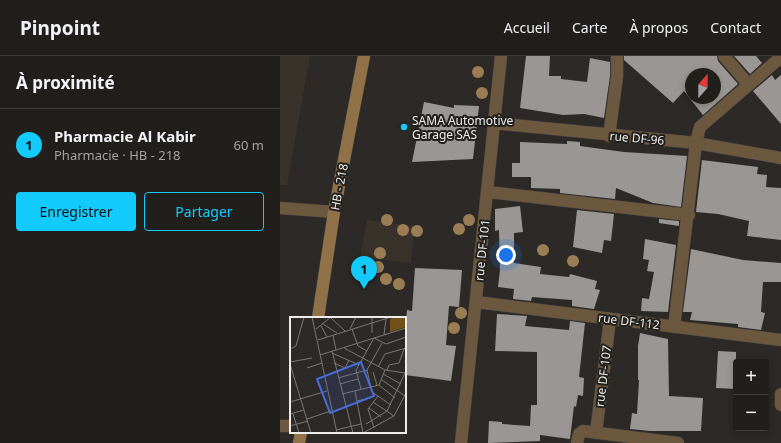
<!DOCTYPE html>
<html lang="fr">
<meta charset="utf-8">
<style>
:root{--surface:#211f1c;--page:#2d2c29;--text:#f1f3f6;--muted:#a2a2a3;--line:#3e3d3b;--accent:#12cafb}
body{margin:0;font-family:"Noto Sans",sans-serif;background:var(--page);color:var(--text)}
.controls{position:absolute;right:12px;bottom:12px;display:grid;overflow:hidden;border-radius:4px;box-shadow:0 2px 6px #0003}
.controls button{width:36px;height:36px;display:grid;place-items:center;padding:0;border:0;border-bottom:1px solid var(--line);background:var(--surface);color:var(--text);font:20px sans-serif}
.compass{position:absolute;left:405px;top:12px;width:36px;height:36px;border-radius:50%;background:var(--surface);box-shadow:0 2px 6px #0003;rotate:21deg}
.you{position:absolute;left:226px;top:199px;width:14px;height:14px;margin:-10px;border:3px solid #fff;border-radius:50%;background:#1a73e8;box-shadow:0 0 0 6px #1a73e833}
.badge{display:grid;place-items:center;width:26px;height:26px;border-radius:50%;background:var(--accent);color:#111;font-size:13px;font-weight:700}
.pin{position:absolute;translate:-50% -33px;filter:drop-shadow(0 1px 2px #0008)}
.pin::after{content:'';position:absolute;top:21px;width:14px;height:12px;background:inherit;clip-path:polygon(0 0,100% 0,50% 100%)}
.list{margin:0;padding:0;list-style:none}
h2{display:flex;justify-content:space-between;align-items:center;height:52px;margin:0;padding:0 16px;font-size:17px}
h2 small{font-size:13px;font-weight:400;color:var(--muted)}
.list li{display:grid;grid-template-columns:26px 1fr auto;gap:12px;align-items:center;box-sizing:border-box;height:72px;padding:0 16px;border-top:1px solid var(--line)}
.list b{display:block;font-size:15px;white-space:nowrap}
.list p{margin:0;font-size:13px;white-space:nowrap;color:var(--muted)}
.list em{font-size:13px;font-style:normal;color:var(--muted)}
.actions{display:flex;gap:8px;padding:12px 16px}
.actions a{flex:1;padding:9px 0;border:1px solid var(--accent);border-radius:4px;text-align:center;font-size:14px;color:var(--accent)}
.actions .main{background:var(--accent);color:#111}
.map{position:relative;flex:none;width:501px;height:387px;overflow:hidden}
header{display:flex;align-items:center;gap:24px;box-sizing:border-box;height:56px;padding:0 20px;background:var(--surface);border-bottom:1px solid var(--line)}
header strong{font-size:19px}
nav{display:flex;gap:22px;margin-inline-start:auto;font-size:14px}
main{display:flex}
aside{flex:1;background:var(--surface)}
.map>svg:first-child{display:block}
.built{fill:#38322a}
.building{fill:#999693;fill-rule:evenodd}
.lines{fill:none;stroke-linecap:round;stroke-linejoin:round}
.minor-casing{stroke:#474442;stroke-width:13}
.tertiary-casing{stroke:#474442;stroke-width:13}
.secondary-casing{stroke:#474442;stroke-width:13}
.minor{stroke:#6c583f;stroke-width:12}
.tertiary{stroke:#6c583f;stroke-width:12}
.secondary{stroke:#917248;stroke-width:12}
.tree{fill:#9b7d55}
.poi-dot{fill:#12cafb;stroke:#22201d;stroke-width:1.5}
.labels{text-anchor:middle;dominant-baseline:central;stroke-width:4;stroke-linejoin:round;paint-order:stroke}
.poi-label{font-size:12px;fill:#eeedeb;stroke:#22201d;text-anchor:start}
.street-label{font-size:12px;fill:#eeedeb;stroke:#22201d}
.inset-road{fill:none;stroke:#7a7775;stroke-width:1}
.view{fill:#476edc;fill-opacity:0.15;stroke:#476edc;stroke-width:2}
.inset-edge{fill:none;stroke:#eeedeb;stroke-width:2}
</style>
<header>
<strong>Pinpoint</strong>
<nav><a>Accueil</a><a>Carte</a><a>À propos</a><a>Contact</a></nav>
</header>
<main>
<aside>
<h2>À proximité<small></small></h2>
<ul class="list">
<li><span class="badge">1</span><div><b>Pharmacie Al Kabir</b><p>Pharmacie · HB - 218</p></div><em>60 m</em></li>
</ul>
<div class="actions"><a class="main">Enregistrer</a><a>Partager</a></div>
</aside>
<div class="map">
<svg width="501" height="387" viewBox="0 0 501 387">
<rect width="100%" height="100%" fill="#2c2926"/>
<path class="built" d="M0 0H30L7 129H0Z
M87 164 134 170 131 207 80 201Z"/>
<path class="building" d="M246 0H270L269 20H281V23L307 26 310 2 330 6V20L324 62 304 58 283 59 240 52Z
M344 0H437L438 5 458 28 423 59 404 35 393 47 344 4ZM411 18H435V42H411Z
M454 0H476L482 7 470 18Z
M492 19 495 24 501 19V68L473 35Z
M144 46 174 52V49L199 50 193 103 132 106Z
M287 85 300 86V90L344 96 407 100 401 151 373 147 336 132 335 143 280 137V133L251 132V121H232V107H240V86L287 88Z
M422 104 478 111 477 118 487 119 486 131 501 132V184L467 180 469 165 438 158 416 156Z
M240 150 243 176 234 177V207L261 211 260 218 289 221 290 218 317 225 315 233 320 234 314 253 292 250V244L252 241 251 245 233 243 234 233 218 231 220 214 219 174 215 175V153Z
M297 154 334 158 331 185 324 184 322 197 293 191Z
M379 163 399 165V170L379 167Z
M365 183 396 189 388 256 361 255 362 242 369 243 374 216 367 215 369 204 363 203Z
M411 193 463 204 501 207V226H483L481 256 485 257 481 274 458 271V268L410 264 412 256H403Z
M135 212 182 214 179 251 169 250 166 289 176 290 171 325 125 319V278L127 254 132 255Z
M217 258 247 260 245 270 289 274 290 265 305 267 299 321 304 322 303 340 298 339 296 351 294 350 290 383 260 379V385L208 387 209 365 222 366V368L250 370 251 349H257V296L215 295Z
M360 277 388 283 389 340 423 342 421 375H370L350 373 352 357 357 358 359 324H358V290Z
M438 295 456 296V333L436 332Z"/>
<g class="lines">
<g class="minor-casing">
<path id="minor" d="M444 0 468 28
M213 67 416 87 501 102
M329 80 337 21V0
M208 136 409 159
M196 246 501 284
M394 271 416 87 420 71 501 1
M501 338V349
M0 370H11
M316 377 330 263
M181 387 221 0
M297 387 299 378 303 375 398 387"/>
</g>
<g class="tertiary-casing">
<path id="tertiary" d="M0 152 54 156"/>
</g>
<g class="secondary-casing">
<path id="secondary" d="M38 262 54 156 84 0
M19 387 21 376"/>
</g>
<use href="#minor" class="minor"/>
<use href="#tertiary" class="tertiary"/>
<use href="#secondary" class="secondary"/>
</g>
<g class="tree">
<circle cx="198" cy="16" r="6"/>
<circle cx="202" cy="37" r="6"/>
<circle cx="107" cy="164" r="6"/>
<circle cx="189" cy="164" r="6"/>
<circle cx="179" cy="173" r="6"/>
<circle cx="123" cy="174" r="6"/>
<circle cx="137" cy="175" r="6"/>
<circle cx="263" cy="194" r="6"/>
<circle cx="100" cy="197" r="6"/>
<circle cx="293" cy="205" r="6"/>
<circle cx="98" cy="211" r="6"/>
<circle cx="106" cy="223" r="6"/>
<circle cx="119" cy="228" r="6"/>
<circle cx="181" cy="257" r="6"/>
<circle cx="174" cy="272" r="6"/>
</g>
<circle class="poi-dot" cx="124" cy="71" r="4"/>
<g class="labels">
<g class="poi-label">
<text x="132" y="64">SAMA Automotive<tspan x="132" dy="14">Garage SAS</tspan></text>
</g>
<g class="street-label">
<text transform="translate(357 82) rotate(5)">rue DF-96</text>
<text transform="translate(59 131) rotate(-79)">HB - 218</text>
<text transform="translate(202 194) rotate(-84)">rue DF-101</text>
<text transform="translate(349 265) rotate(7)">rue DF-112</text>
<text transform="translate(323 320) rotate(-83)">rue DF-107</text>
</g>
</g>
<g transform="translate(10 261)">
<rect width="116" height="116" fill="#2c2926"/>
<path d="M106 0H116V10L100 15V2Z" fill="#74501b"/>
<path class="inset-road" d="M22 0 47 116M40 0 55 14M33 7 47 16M31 9 37 20M26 12 41 0M60 12 66 0M62 12 68 29 77 34M82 16V0M43 18 46 33M94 18 96 2M28 23 101 0M54 31 95 53 115 56M0 32 6 29 14 0M42 34 63 116M42 36 69 48M30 38 116 11M0 45 22 41M44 46 55 51 59 43M0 47 21 116M88 50 95 37 116 31M17 51 32 46M77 53 82 75 101 88M77 53 92 26M97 53 99 48 109 46 114 32M83 55 87 68M93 57 111 67M48 61 77 53M92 63 115 79M50 67 68 62M89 68 105 81M89 68 95 53M71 72 66 53 84 21 96 27 116 20M65 74 73 116 104 99 116 76M52 77 89 68M67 84 80 81M0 85 37 74M83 85 104 99M79 91 91 100M0 97 14 93M3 97 9 116M17 102 41 94M76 107 97 94 116 54M0 109 18 104M84 111 78 92 88 79M46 113 71 107"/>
<path class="view" d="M71 45 84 79 40 96 27 62Z"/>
<rect width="116" height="116" class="inset-edge"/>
</g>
</svg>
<div class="controls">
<button>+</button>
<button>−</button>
</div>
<svg class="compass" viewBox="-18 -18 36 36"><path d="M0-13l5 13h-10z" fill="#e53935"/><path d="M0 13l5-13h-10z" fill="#a2a2a3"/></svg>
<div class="you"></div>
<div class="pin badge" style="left:84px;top:233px">1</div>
</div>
</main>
